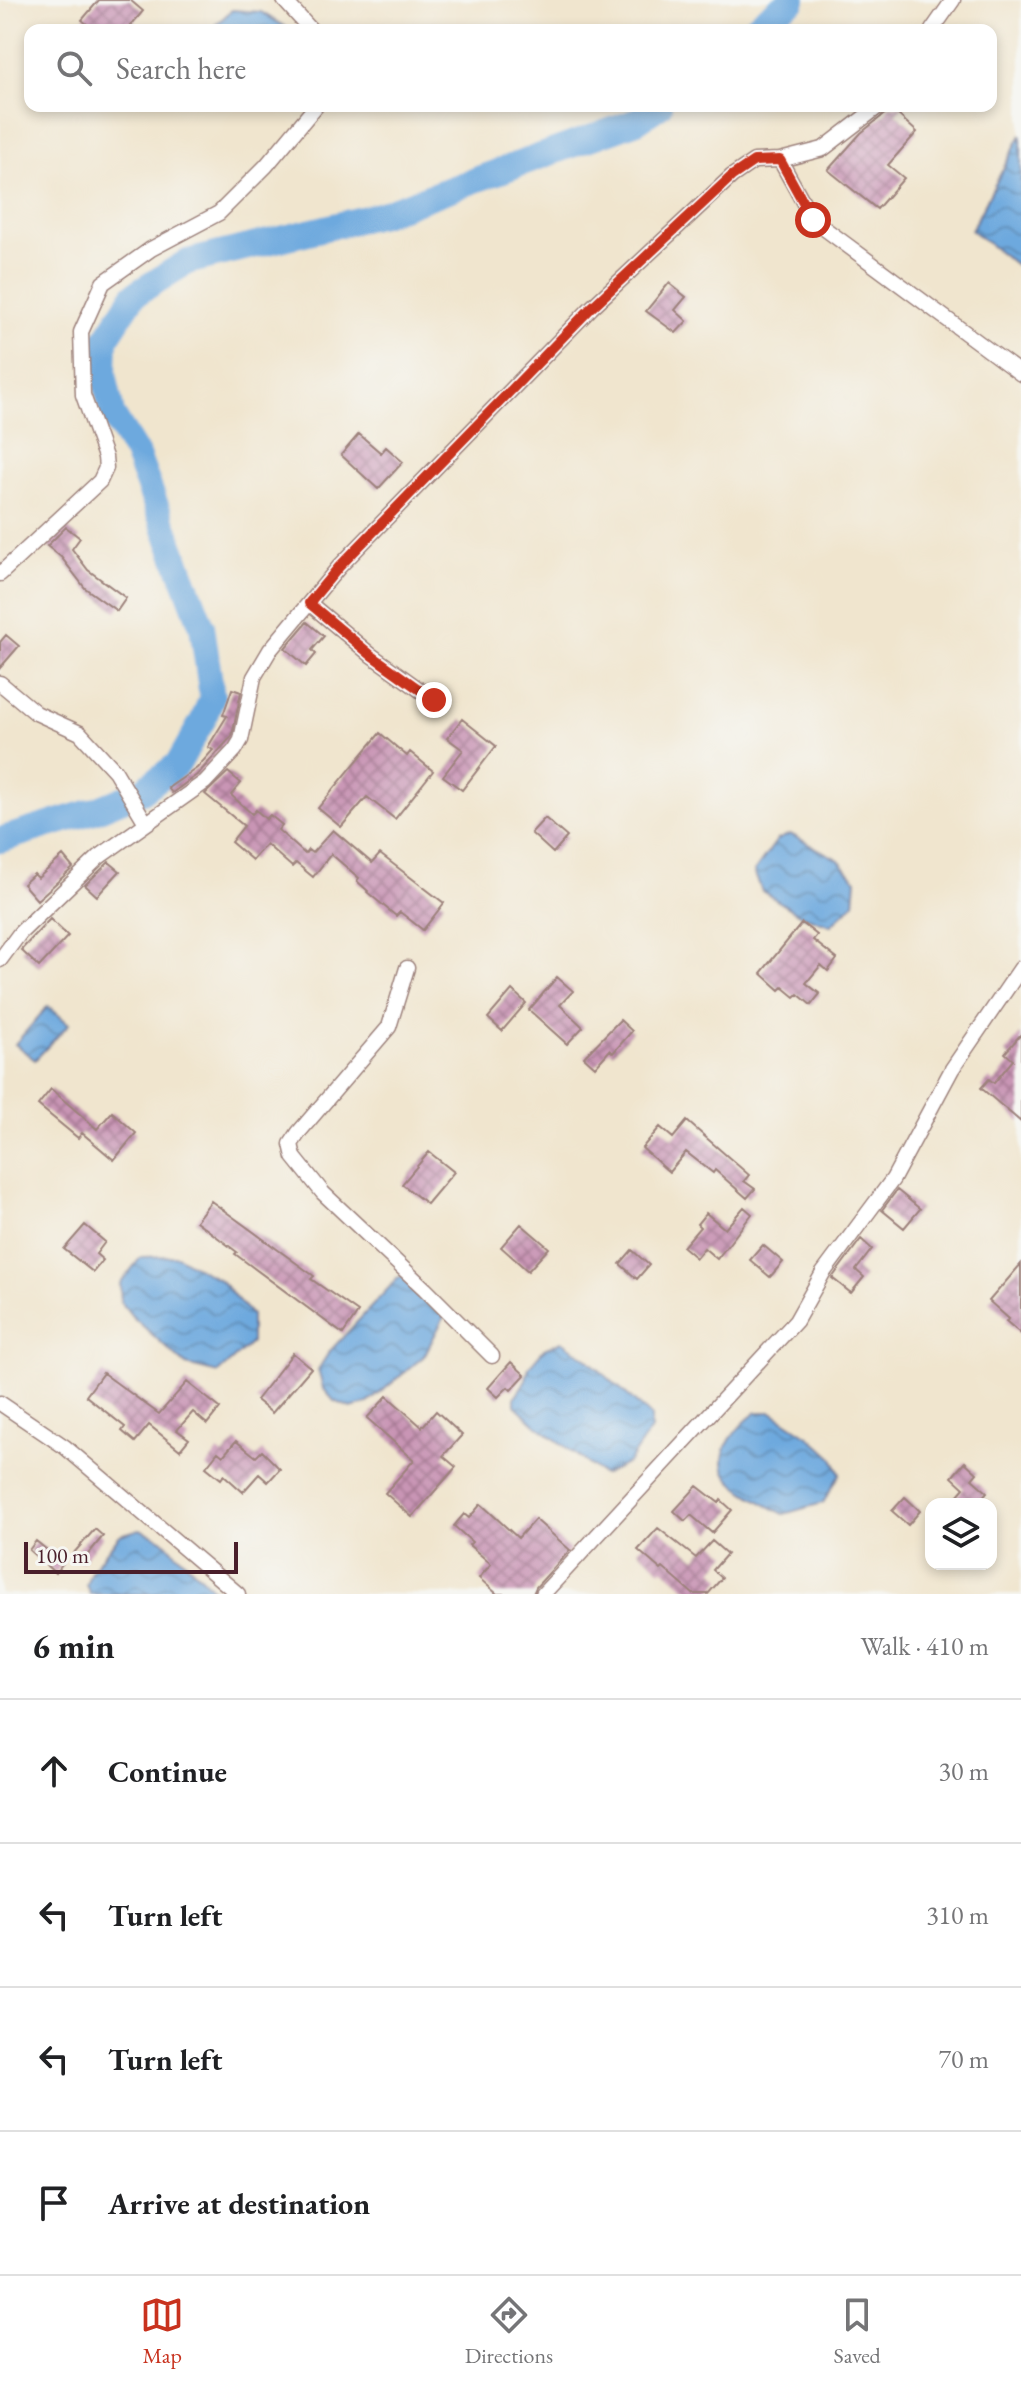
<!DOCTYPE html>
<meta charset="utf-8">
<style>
:root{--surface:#fff;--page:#f2f2f2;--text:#202124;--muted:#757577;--line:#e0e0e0;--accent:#c8321e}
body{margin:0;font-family:"EB Garamond",serif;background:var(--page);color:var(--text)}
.controls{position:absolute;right:24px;bottom:24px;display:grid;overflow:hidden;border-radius:16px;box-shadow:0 4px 12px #0003}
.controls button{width:72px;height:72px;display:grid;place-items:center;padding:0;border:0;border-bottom:2px solid var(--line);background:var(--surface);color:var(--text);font:40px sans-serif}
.scale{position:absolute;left:24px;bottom:20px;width:214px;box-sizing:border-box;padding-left:8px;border:4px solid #4a1f2b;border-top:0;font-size:22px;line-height:28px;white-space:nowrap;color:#4a1f2b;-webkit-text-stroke:6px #f6f6f2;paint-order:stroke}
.stop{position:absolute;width:24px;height:24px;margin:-18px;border:6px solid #c8321e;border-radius:50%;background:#fff}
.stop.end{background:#c8321e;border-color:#fff;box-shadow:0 2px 8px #0008}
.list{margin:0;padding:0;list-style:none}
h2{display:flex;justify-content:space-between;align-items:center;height:104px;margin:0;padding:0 32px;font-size:34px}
h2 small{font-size:26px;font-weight:400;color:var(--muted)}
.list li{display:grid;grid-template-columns:52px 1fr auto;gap:24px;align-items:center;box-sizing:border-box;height:144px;padding:0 32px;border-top:2px solid var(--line)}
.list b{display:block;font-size:30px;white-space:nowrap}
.list em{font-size:26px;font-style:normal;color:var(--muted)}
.icon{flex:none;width:44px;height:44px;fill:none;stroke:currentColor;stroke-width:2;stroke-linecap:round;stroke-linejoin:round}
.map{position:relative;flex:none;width:1021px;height:1594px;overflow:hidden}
.search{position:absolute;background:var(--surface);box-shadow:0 4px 12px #0003;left:24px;right:24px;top:24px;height:88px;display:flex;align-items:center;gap:20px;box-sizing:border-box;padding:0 28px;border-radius:16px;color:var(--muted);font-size:30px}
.sheet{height:680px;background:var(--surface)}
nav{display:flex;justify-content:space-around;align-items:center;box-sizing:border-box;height:112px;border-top:2px solid var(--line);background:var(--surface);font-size:22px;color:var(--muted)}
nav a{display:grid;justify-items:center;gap:4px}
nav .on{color:var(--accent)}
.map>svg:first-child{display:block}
.water{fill:url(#water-waves);stroke:#5c6484;stroke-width:2}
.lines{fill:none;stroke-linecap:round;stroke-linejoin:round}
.river{stroke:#6da9de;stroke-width:26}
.building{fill:url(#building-cross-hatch)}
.minor-casing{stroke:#9d827c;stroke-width:17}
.minor{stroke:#fff;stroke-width:14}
.route{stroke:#c8321e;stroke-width:10}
</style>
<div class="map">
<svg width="1021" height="1594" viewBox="0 0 1021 1594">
<defs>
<pattern id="water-waves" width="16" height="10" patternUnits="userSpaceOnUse" patternTransform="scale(2)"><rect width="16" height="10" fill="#6da9de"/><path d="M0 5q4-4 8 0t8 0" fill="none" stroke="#5c89b4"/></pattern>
<pattern id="building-cross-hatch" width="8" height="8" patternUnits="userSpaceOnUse" patternTransform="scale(2)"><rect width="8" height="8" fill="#c995b5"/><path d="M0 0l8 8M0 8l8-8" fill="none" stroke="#a57993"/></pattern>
</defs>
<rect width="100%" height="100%" fill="#f6f6f2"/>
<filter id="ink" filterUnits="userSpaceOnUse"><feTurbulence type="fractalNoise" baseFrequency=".0125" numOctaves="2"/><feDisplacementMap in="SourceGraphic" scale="16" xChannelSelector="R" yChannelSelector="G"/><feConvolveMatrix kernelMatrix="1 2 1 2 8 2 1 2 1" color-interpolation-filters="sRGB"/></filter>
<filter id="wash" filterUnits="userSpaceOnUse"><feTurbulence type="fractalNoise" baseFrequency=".006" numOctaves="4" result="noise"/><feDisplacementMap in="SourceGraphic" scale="32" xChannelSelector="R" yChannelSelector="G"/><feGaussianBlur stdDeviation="1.8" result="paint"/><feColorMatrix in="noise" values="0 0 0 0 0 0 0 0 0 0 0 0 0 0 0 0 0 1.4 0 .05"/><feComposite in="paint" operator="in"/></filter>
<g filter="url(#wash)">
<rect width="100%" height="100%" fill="#f0e5ce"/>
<path class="water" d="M232 10 261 12 290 30H210Z
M1021 135V269L971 230Z
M790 834 839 860 856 880 854 903 831 925 801 915 762 891 754 872 777 840Z
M48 1006 69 1024 35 1060 15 1044Z
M177 1256 221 1281 251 1315V1343L218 1373 186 1365 132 1316 121 1302 120 1284 141 1257Z
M403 1276 445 1315 424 1356 368 1403 351 1408 334 1401 323 1388 318 1370 329 1352 397 1279Z
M562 1341 586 1358 651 1416V1429L628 1463 603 1475 535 1424 515 1405V1397L526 1380 529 1367 544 1349Z
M757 1412H772L810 1437 833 1458 840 1474 823 1503 784 1514C768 1506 736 1490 727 1475 713 1452 740 1424 757 1412Z
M140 1529 162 1539 218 1594H90L86 1585 92 1569 120 1535Z"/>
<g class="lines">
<path class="river" d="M752 30 766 18 793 0
M0 840 94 811 142 791 178 764 203 720 212 697 202 626 136 453 112 414 104 373 105 340 134 295 187 262 382 214 637 121 659 106"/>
</g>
<g id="blocks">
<path class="building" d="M99 0H130L143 11 127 30H94L82 20Z
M889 106H903L896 113 917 132 888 165 904 178 877 209 828 170 861 133 886 113Z
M669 283 686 297 675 310 687 321 676 333 646 311Z
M359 434 381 453 386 447 403 462 378 489 341 455Z
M66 527 80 538 72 549 88 570 126 598 117 611 85 588 61 557 47 546Z
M307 622 324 636 312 650 316 654 306 666 285 648Z
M6 635 19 646 0 668V642Z
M232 689 241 692 232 736 198 774 172 793 168 788 197 768 213 750 208 747 227 716 223 715Z
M462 719 496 746 462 790 443 776 463 750 447 738Z
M380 733 407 756 410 752 433 771 395 819 367 797 341 827 318 808Z
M228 772 241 783 231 795 252 814 256 810 266 819 270 815 282 825 278 830 305 854 308 850 312 853 333 830 372 863 380 854 444 903 423 930 400 912 396 916 367 892 368 891 357 881 359 878 331 854 313 877 296 863 292 867 266 844 252 860 231 842 244 826 205 794Z
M545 818 567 837 553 853 531 833Z
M63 856 73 868 37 900 23 884 34 874 38 878Z
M109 862 120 871 97 896 85 885Z
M50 919 68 936 39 967 21 950Z
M802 923 817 935 813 940 837 959 828 971 821 965 806 983 820 994 811 1005 798 994 795 997 783 987 780 990 761 973Z
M557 977 573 991 560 1005 583 1027 567 1044 529 1010Z
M512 990 526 1003 502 1031 488 1018Z
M620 1020 632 1031 613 1053 610 1050 595 1067 584 1057Z
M1021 1034V1122L981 1088 989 1079 994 1083 1013 1060 1005 1053Z
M51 1089 97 1129 112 1112 136 1133 114 1160 82 1133 78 1138 38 1105Z
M687 1121 749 1175 744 1181 755 1189 747 1198 715 1170 713 1173 686 1152 669 1172 642 1148 660 1127 673 1138Z
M429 1152 454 1172 427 1204 402 1184Z
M897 1190 920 1209 904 1228 882 1210Z
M211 1201 314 1276 311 1279 358 1312 343 1334 235 1254 237 1252 196 1221Z
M744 1207 752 1214 717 1259 704 1248 696 1258 683 1247 700 1227 697 1224 706 1213 725 1229Z
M521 1224 549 1248 528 1271 501 1247Z
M85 1225 105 1242 96 1254 103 1260 93 1272 64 1249Z
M861 1239 872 1249 856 1270 864 1277 851 1293 832 1278Z
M763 1245 783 1262 770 1277 750 1260Z
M632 1250 649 1265 637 1279 620 1264Z
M1021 1264V1334L1006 1321 1009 1319 989 1301Z
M293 1353 311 1368 272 1413 256 1400Z
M511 1362 525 1375 511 1390 508 1387 498 1397 488 1388Z
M103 1373 159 1414 187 1382 220 1408 207 1424 193 1412 177 1430 189 1439 180 1450 149 1425 135 1442 122 1431 125 1427 86 1396Z
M387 1396 422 1427 436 1411 462 1435 443 1456 456 1467 412 1517 385 1493 414 1460 367 1418Z
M236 1441 256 1457 262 1451 280 1469 268 1482 259 1474 243 1492 224 1475 221 1479 206 1467 218 1452 223 1456Z
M965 1462 977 1473 972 1479 987 1492 977 1504H950L964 1488 952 1477Z
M697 1486 719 1503 721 1500 732 1510 712 1533 691 1515 685 1521 674 1511Z
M905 1497 920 1511 908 1525 892 1511Z
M481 1504 518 1538 535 1519 570 1550 536 1587 533 1594H497L479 1578 491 1564 469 1545 472 1542 454 1526 464 1514 469 1518Z
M658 1528 696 1558 712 1541 727 1554 713 1570 722 1578 708 1594H693L663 1568 661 1570 638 1550Z
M95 1529 103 1536 81 1563 72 1555Z
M36 1541 63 1563 55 1573 29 1550Z"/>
</g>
</g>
<g filter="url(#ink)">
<use href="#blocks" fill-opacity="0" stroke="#9d827c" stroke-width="2"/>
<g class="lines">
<g class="minor-casing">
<path id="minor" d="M284 0 311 30
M932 30 953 0
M780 160 813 220 1021 374
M0 574 100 481 106 468 105 457 83 395 81 332 103 283 151 249 219 213 266 166 316 106
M309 603 371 655 434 700
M0 683 36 713 80 733 115 771 146 823
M0 960 20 933 99 857 205 782 235 750 241 740 254 677 270 650 339 567 591 308 732 176 754 161 780 160 823 149 879 106
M407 968 389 1027 299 1132 291 1144 294 1157 323 1193 425 1289 492 1356
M0 1403 65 1447 238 1594
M543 1594 796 1321 823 1273 893 1179 952 1069 1021 968"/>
</g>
<use href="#minor" class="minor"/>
</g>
</g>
<g class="lines" filter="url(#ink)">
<path class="route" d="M434 700 371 655 309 603 339 567 591 308 732 176 754 161 780 160 813 220"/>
</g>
</svg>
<div class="controls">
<button><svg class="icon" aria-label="layers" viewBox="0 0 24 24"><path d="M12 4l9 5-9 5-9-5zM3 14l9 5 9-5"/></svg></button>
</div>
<div class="scale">100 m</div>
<div class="stop" style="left:813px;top:220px"></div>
<div class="stop end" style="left:434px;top:700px"></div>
<div class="search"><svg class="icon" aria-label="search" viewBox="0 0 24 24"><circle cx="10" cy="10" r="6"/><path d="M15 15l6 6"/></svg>Search here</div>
</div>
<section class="sheet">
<h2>6 min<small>Walk · 410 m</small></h2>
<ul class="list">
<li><svg class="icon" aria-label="ahead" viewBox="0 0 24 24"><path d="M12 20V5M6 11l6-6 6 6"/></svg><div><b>Continue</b></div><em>30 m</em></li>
<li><svg class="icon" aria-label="left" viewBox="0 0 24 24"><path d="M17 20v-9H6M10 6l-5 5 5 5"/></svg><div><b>Turn left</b></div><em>310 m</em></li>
<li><svg class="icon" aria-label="left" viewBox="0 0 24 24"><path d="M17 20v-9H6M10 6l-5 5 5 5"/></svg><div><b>Turn left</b></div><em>70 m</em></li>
<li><svg class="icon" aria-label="arrive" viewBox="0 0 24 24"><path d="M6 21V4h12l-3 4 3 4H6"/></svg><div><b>Arrive at destination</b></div></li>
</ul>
</section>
<nav>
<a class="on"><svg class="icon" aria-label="map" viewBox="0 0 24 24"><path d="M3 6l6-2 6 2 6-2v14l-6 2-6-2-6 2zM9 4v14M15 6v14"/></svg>Map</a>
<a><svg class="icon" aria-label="directions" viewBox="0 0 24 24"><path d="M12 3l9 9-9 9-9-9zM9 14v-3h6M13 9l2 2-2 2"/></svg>Directions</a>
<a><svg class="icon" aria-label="saved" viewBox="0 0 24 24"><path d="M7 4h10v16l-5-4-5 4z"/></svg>Saved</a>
</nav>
